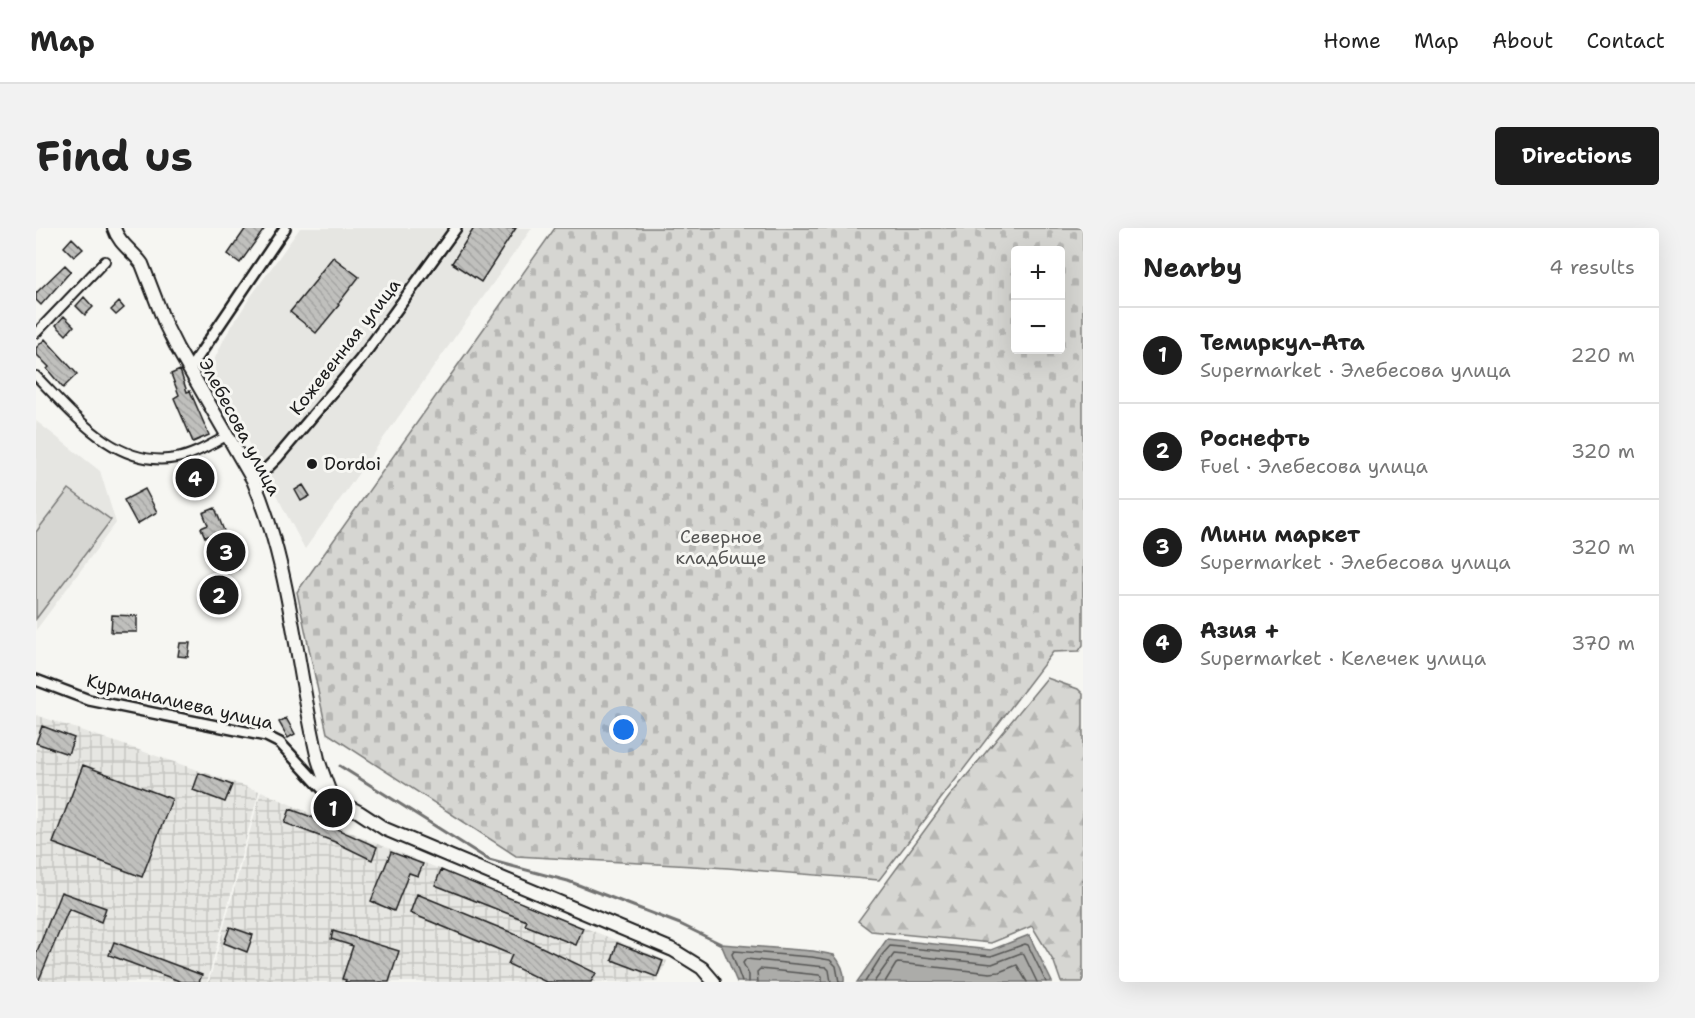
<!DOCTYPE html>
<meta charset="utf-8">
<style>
:root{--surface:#fff;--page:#f2f2f2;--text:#222;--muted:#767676;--line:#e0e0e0;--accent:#1c1c1c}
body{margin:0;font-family:"Shantell Sans",sans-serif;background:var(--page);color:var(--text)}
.controls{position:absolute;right:18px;top:18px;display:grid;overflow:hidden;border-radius:6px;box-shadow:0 6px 24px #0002}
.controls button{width:54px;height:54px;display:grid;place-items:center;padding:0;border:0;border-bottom:2px solid var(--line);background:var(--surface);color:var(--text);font:30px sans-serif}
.you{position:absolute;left:588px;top:502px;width:21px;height:21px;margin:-15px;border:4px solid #fff;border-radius:50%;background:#1a73e8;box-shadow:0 0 0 9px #1a73e833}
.badge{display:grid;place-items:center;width:39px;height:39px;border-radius:50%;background:var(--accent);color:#fff;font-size:20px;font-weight:700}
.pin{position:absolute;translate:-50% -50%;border:3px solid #fff;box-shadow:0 2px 6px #0006}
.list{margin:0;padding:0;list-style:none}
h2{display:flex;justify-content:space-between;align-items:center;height:78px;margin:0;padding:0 24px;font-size:26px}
h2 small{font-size:20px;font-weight:400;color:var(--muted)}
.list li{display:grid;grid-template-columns:39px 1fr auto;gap:18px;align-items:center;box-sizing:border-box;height:96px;padding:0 24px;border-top:2px solid var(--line)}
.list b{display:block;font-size:22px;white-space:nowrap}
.list p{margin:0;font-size:20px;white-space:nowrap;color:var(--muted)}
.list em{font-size:20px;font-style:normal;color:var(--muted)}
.map{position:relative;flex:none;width:1047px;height:754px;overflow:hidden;border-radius:6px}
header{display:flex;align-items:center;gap:36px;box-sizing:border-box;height:84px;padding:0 30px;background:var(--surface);border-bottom:2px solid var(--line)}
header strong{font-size:28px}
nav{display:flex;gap:33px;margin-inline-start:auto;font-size:21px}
.intro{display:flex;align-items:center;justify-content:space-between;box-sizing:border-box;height:144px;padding:0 36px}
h1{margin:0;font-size:42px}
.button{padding:15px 27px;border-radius:6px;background:var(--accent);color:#fff;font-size:21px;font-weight:700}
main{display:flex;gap:36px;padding:0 36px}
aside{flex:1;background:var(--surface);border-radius:6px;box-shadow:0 6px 24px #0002}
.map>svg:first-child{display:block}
.built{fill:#e6e6e2}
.industrial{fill:url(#industrial-grid)}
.forest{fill:url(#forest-firs);stroke:#797977;stroke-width:1.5}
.cemetery{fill:url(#cemetery-stones);stroke:#797977;stroke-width:1.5;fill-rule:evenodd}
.pitch{fill:#d6d6d2;stroke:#797977;stroke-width:1.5}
.water{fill:#acaca9;stroke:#727271;stroke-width:1.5}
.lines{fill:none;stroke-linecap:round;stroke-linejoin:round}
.shore{stroke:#565654;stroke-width:1.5}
.stream{stroke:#727271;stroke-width:3}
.building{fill:url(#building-back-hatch);stroke:#1c1c1c;stroke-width:1.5}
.minor-casing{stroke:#1c1c1c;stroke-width:12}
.tertiary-casing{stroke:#1c1c1c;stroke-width:14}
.primary-casing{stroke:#1c1c1c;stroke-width:16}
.minor{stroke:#f6f6f2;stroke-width:8}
.tertiary{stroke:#f6f6f2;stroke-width:9}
.primary{stroke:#f6f6f2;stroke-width:12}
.poi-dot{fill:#1c1c1c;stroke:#f6f6f2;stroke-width:2}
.labels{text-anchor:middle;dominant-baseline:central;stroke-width:6;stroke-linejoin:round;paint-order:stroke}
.street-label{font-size:18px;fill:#1c1c1c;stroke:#f6f6f2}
.poi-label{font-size:18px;fill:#1c1c1c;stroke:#f6f6f2;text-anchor:start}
.park-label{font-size:18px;fill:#545453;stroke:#f6f6f2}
</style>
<header>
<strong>Map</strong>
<nav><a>Home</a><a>Map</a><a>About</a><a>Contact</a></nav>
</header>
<div class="intro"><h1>Find us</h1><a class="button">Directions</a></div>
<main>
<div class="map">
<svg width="1047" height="754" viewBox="0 0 1047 754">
<defs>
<pattern id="industrial-grid" width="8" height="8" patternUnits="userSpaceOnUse" patternTransform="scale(1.5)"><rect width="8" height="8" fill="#e6e6e2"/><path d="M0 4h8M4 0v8" fill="none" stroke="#c5c5c1"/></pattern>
<pattern id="forest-firs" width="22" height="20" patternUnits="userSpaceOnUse" patternTransform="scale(1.5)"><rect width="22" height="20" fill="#d6d6d2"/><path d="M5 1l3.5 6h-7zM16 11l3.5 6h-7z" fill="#b7b7b4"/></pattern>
<pattern id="cemetery-stones" width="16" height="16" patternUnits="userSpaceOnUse" patternTransform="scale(1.5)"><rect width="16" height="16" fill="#d6d6d2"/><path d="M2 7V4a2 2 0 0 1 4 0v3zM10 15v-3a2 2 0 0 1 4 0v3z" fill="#b7b7b4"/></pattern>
<pattern id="building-back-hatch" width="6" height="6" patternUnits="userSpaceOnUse" patternTransform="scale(1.5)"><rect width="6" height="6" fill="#c0c0bd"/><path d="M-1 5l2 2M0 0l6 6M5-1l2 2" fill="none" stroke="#a4a4a2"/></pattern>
</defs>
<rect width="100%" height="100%" fill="#f6f6f2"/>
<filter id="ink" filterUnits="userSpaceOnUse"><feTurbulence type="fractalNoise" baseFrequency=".0167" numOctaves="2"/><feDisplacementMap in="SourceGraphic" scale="12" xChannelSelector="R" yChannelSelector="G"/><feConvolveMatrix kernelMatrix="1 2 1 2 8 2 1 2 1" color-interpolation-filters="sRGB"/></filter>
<g filter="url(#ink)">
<path class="built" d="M264 0H496L269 321 179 152V130L189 109 213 71Z
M0 193 64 243 80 295 0 402Z"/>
<path class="industrial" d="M0 487 223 563 171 754H0Z
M225 563 332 612 631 733 621 754H173Z"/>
<path class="forest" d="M1011 450 1042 461 1047 466V754H1025L1018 734 996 698 955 715 835 703 822 693 913 569Z"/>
<path class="cemetery" d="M519 0H1047V417L1043 423 1017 424 843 652 692 640 480 628 291 505 261 364ZM980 22H1024V122H980Z"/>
<path class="pitch" d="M33 261 75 292 0 391V304Z"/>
<path class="water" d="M993 707 1016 754H821L851 711 955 722Z
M685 716 777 723 798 727C805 735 809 743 808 754H701Z"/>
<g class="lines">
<path class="shore" d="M706 754 696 726 698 723 776 729 794 732 800 738 803 754
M713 754V747L707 735 710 731 790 739 793 742 795 754
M722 754 721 744 724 741 783 747 786 749V754
M829 754 846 727 854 718 955 728 989 716 992 717 1010 754
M838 754 858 726 956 736 985 725 988 727 1001 754
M849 754 860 736 862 735 954 745 963 744 981 737 991 754"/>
<path class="stream" d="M304 538 453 632 532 653 644 696 685 716"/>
</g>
<path class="building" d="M210 0H229L204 35 192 26Z
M438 0H480L445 54 416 35Z
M36 10 47 21 38 29 28 19Z
M297 29 323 49 302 76 303 77 280 105 254 84 281 51 280 50Z
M29 37 35 43 5 77 0 72V65Z
M48 69 57 79 49 87 40 78Z
M83 74 88 80 80 87 75 82Z
M28 88 38 98 30 107 20 97Z
M9 111 41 146 27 160 11 141 13 139 0 126V120Z
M144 142 151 164 154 163 173 207 157 214 138 170 143 167 135 146Z
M161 236 172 262 158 268 147 241Z
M267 257 274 268 265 273 259 262Z
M109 261 121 284 101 296 88 272Z
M179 280 203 341 191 346 176 307 169 309 165 300 172 297 167 285Z
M190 351 194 373 174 376 172 360 175 359V354Z
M76 387 101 388V404H75Z
M144 415H154L152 429 142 428Z
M250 490 259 506 252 510 243 494Z
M6 498 38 510 32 526 0 515Z
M47 537 136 571 106 649 17 615Z
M163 545 196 557 189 574 157 562Z
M254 581 297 597 296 599 341 619 336 632 299 614 249 595Z
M355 624 387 636 382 648 373 645 358 683 335 673Z
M405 642 547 700 540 717 489 697 491 693 399 657Z
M25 664 70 680 65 694 33 681 2 754H0V726Z
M381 666 474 704 560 745 555 754H510L472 736 476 727 374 685Z
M194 699 217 707 211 724 188 715Z
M297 703 363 723 353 754H309L310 752 306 751 317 718 295 711Z
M78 714 166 747 163 754H146L73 727Z
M581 715 627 733 621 749 576 732Z"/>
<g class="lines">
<g class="minor-casing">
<path id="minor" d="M0 105 69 33
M0 148C37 186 80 241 140 230 158 227 175 216 191 208"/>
</g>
<g class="tertiary-casing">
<path id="tertiary" d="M153 142 249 0
M217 252 226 245 241 230 324 132 420 0
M0 452 53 472 230 508 244 515 293 568"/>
</g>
<g class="primary-casing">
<path id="primary" d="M78 0C83 16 97 23 106 36L130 98 141 120 217 252C255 340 260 439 282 531 286 544 291 557 296 570L323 584 349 601 637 722 666 740 678 754"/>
</g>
<use href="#minor" class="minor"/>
<use href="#tertiary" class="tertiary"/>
<use href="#primary" class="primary"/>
</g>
</g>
<circle class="poi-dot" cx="276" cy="236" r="6"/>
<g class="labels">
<g class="street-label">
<text transform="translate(309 119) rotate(-52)">Кожевенная улица</text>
<text transform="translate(204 199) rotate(62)">Элебесова улица</text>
<text transform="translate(144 474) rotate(13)">Курманалиева улица</text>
</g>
<g class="poi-label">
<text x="288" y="236">Dordoi</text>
</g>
<g class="park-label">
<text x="685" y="309">Северное<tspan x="685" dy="21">кладбище</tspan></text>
</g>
</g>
</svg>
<div class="controls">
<button>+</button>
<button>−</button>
</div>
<div class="you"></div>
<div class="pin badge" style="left:297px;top:580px">1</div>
<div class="pin badge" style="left:183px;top:367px">2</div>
<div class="pin badge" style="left:190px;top:324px">3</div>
<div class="pin badge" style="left:159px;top:250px">4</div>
</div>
<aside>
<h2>Nearby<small>4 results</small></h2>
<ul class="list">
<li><span class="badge">1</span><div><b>Темиркул-Ата</b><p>Supermarket · Элебесова улица</p></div><em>220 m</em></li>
<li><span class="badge">2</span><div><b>Роснефть</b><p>Fuel · Элебесова улица</p></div><em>320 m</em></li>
<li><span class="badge">3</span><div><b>Мини маркет</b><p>Supermarket · Элебесова улица</p></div><em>320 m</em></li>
<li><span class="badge">4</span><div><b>Азия +</b><p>Supermarket · Келечек улица</p></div><em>370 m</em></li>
</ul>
</aside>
</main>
